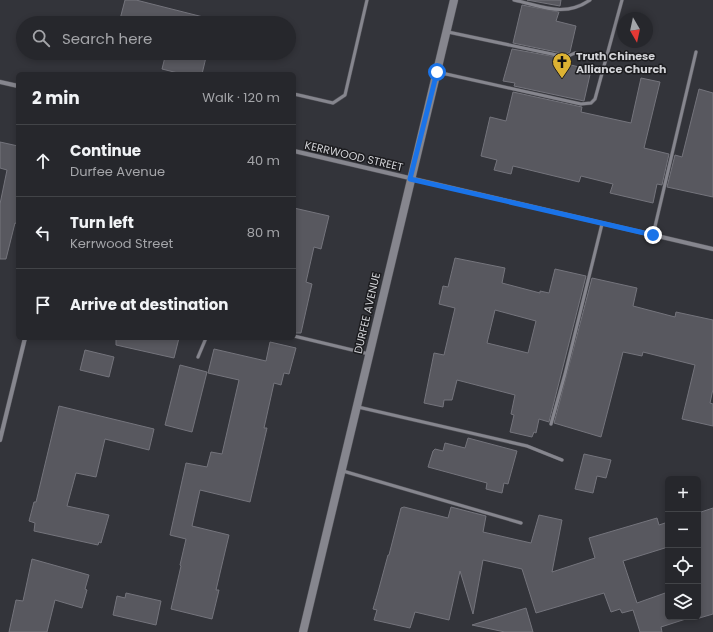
<!DOCTYPE html>
<meta charset="utf-8">
<style>
:root{--surface:#26272c;--page:#2e2f34;--text:#f1f3f6;--muted:#a4a5a9;--line:#424448}
body{margin:0;font-family:Poppins,sans-serif;background:var(--page);color:var(--text)}
.controls{position:absolute;right:12px;bottom:12px;display:grid;overflow:hidden;border-radius:6px;box-shadow:0 2px 6px #0003}
.controls button{width:36px;height:36px;display:grid;place-items:center;padding:0;border:0;border-bottom:1px solid var(--line);background:var(--surface);color:var(--text);font:20px sans-serif}
.compass{position:absolute;left:617px;top:12px;width:36px;height:36px;border-radius:50%;background:var(--surface);box-shadow:0 2px 6px #0003;rotate:171deg}
.stop{position:absolute;width:12px;height:12px;margin:-9px;border:3px solid #1a73e8;border-radius:50%;background:#fff}
.stop.end{background:#1a73e8;border-color:#fff;box-shadow:0 1px 4px #0008}
.list{margin:0;padding:0;list-style:none}
h2{display:flex;justify-content:space-between;align-items:center;height:52px;margin:0;padding:0 16px;font-size:17px}
h2 small{font-size:13px;font-weight:400;color:var(--muted)}
.list li{display:grid;grid-template-columns:26px 1fr auto;gap:12px;align-items:center;box-sizing:border-box;height:72px;padding:0 16px;border-top:1px solid var(--line)}
.list b{display:block;font-size:15px;white-space:nowrap}
.list p{margin:0;font-size:13px;white-space:nowrap;color:var(--muted)}
.list em{font-size:13px;font-style:normal;color:var(--muted)}
.icon{flex:none;width:22px;height:22px;fill:none;stroke:currentColor;stroke-width:2;stroke-linecap:round;stroke-linejoin:round}
.map{position:relative;flex:none;width:713px;height:632px;overflow:hidden}
.search{position:absolute;background:var(--surface);box-shadow:0 2px 6px #0003;left:16px;top:16px;width:280px;height:44px;display:flex;align-items:center;gap:10px;box-sizing:border-box;padding:0 14px;border-radius:22px;color:var(--muted);font-size:15px}
.panel{position:absolute;background:var(--surface);box-shadow:0 2px 6px #0003;left:16px;top:72px;width:280px;height:268px;border-radius:6px}
.map>svg:first-child{display:block}
.building{fill:#58585f;stroke:#74747c;fill-rule:evenodd}
.lines{fill:none;stroke-linecap:round;stroke-linejoin:round}
.service-casing{stroke:#525258;stroke-width:4}
.minor-casing{stroke:#525258;stroke-width:5}
.secondary-casing{stroke:#525258;stroke-width:9}
.service{stroke:#86868e;stroke-width:3}
.minor{stroke:#86868e;stroke-width:4}
.secondary{stroke:#86868e;stroke-width:8}
.route{stroke:#1a73e8;stroke-width:5}
.labels{text-anchor:middle;dominant-baseline:central;stroke-width:3;stroke-linejoin:round;paint-order:stroke}
.poi-label{font-size:11px;font-weight:bold;fill:#d2d3d7;stroke:#1c1c1f;text-anchor:start}
.street-label{font-size:11px;fill:#d2d3d7;stroke:#1c1c1f}
</style>
<div class="map">
<svg width="713" height="632" viewBox="0 0 713 632">
<rect width="100%" height="100%" fill="#33343a"/>
<path class="building" d="M125 0H136L215 20 214 23H119Z
M527 0H561L560 6Z
M522 5 559 12 556 21 576 26 570 52 566 54 513 43Z
M512 49 568 59 567 64 591 70 584 101 514 86 515 83 503 81Z
M166 53H207L202 74H182L162 69Z
M641 78 660 82 644 148 669 154 662 185 657 184 653 203 610 193 613 184 581 176 579 182 513 166 511 174 494 170 497 160 481 156 490 117 506 121 513 92 582 107 581 112 631 123Z
M699 89 713 93V197L667 187 675 155 682 157Z
M0 142 18 146V224L15 223 6 259H0V204L7 170 0 168Z
M294 208 329 216 321 249 314 247 306 282 312 284 301 333H294Z
M455 258 505 268 502 283 540 293V291L549 293 555 269 586 276 549 422 539 419 536 433 534 432 532 437 510 432 514 415 511 414 515 395 457 380 452 400H444L443 407 424 403 434 353 444 355 455 308 439 304 443 286 448 287ZM495 310 536 321 528 353 487 343Z
M592 278 637 288 633 306 675 317 676 312 713 320V389L710 403 713 404V426L682 419 695 365 643 352 642 356 623 352 601 437 554 423Z
M116 338H179L174 358 116 345Z
M270 342 296 348 289 374 284 373 281 385 274 383 264 428H267L250 502 200 490 192 526 229 535 216 590H219L212 619 171 609 181 566 180 565 186 539 170 535 186 463 207 467 211 452 222 454 239 380 208 373 214 349 266 361Z
M85 350 114 357 109 377 80 370Z
M180 365 207 372 192 432 165 425Z
M59 406 154 429 149 450 105 439 96 477 76 473 67 506 109 515 101 543 99 542 98 545 34 531 35 523 29 521 34 502H36Z
M468 438 517 451 508 484 504 483 502 493 486 489 487 483 428 467 433 451 435 449 443 451 445 443 465 448Z
M584 454 611 460 606 478 597 476 593 493 575 489Z
M404 507 448 518 451 507 486 516 483 532 531 543 539 515 562 520 552 572 595 558 589 538 657 518 659 525 668 522V547L623 561 637 603 668 592V617H692L661 627 662 632H640L633 610 622 613 620 609 611 612 604 593 536 613 522 569 483 560 473 614 460 571 449 620 415 612 410 628 374 620 377 610 373 609 378 592 388 555H389L401 508Z
M713 508V614L696 619 695 617H698V513Z
M32 559 89 575 85 589 87 590 82 608 55 600 47 632H9L16 600 23 601Z
M126 593 161 601 156 625 113 615 117 596 125 598Z
M526 608 533 632H505L472 625Z"/>
<g class="lines">
<g class="service-casing">
<path id="service" d="M514 0C542 6 564 18 590 0
M448 32 566 57 575 53 606 58
M437 72 581 104 591 103 595 99 622 0
M294 94 333 103 345 95 367 0
M653 235 696 52
M294 336 369 354
M198 357 206 338
M358 407 527 446 562 460
M551 424 565 374 602 224
M343 471 521 523"/>
</g>
<g class="minor-casing">
<path id="minor" d="M0 82 18 86
M294 151 713 249
M0 440 25 338"/>
</g>
<g class="secondary-casing">
<path id="secondary" d="M303 632 454 0"/>
</g>
<use href="#service" class="service"/>
<use href="#minor" class="minor"/>
<use href="#secondary" class="secondary"/>
</g>
<g class="lines">
<path class="route" d="M437 72 410 179 653 235"/>
</g>
<defs>
<g id="church-pin" transform="scale(1)"><path d="M0 17L-7.5 6A9.5 9.5 0 1 1 7.5 6Z" fill="#dcb233" stroke="#1c1c1f"/><path d="M-1.2-6h2.4v3.5h3.3v2.4h-3.3V6h-2.4V-.1h-3.3v-2.4h3.3Z" fill="#111"/></g>
</defs>
<g fill-rule="evenodd">
<use href="#church-pin" x="562" y="62"/>
</g>
<g class="labels">
<g class="poi-label">
<text x="576" y="56">Truth Chinese<tspan x="576" dy="13">Alliance Church</tspan></text>
</g>
<g class="street-label">
<text transform="translate(354 156) rotate(13)">KERRWOOD STREET</text>
<text transform="translate(367 313) rotate(-77)">DURFEE AVENUE</text>
</g>
</g>
</svg>
<div class="controls">
<button>+</button>
<button>−</button>
<button><svg class="icon" aria-label="locate" viewBox="0 0 24 24"><circle cx="12" cy="12" r="6"/><path d="M12 2v4M12 18v4M2 12h4M18 12h4"/></svg></button>
<button><svg class="icon" aria-label="layers" viewBox="0 0 24 24"><path d="M12 4l9 5-9 5-9-5zM3 14l9 5 9-5"/></svg></button>
</div>
<svg class="compass" viewBox="-18 -18 36 36"><path d="M0-13l5 13h-10z" fill="#e53935"/><path d="M0 13l5-13h-10z" fill="#a4a5a9"/></svg>
<div class="stop" style="left:437px;top:72px"></div>
<div class="stop end" style="left:653px;top:235px"></div>
<div class="search"><svg class="icon" aria-label="search" viewBox="0 0 24 24"><circle cx="10" cy="10" r="6"/><path d="M15 15l6 6"/></svg>Search here</div>
<section class="panel">
<h2>2 min<small>Walk · 120 m</small></h2>
<ul class="list">
<li><svg class="icon" aria-label="ahead" viewBox="0 0 24 24"><path d="M12 20V5M6 11l6-6 6 6"/></svg><div><b>Continue</b><p>Durfee Avenue</p></div><em>40 m</em></li>
<li><svg class="icon" aria-label="left" viewBox="0 0 24 24"><path d="M17 20v-9H6M10 6l-5 5 5 5"/></svg><div><b>Turn left</b><p>Kerrwood Street</p></div><em>80 m</em></li>
<li><svg class="icon" aria-label="arrive" viewBox="0 0 24 24"><path d="M6 21V4h12l-3 4 3 4H6"/></svg><div><b>Arrive at destination</b></div></li>
</ul>
</section>
</div>
